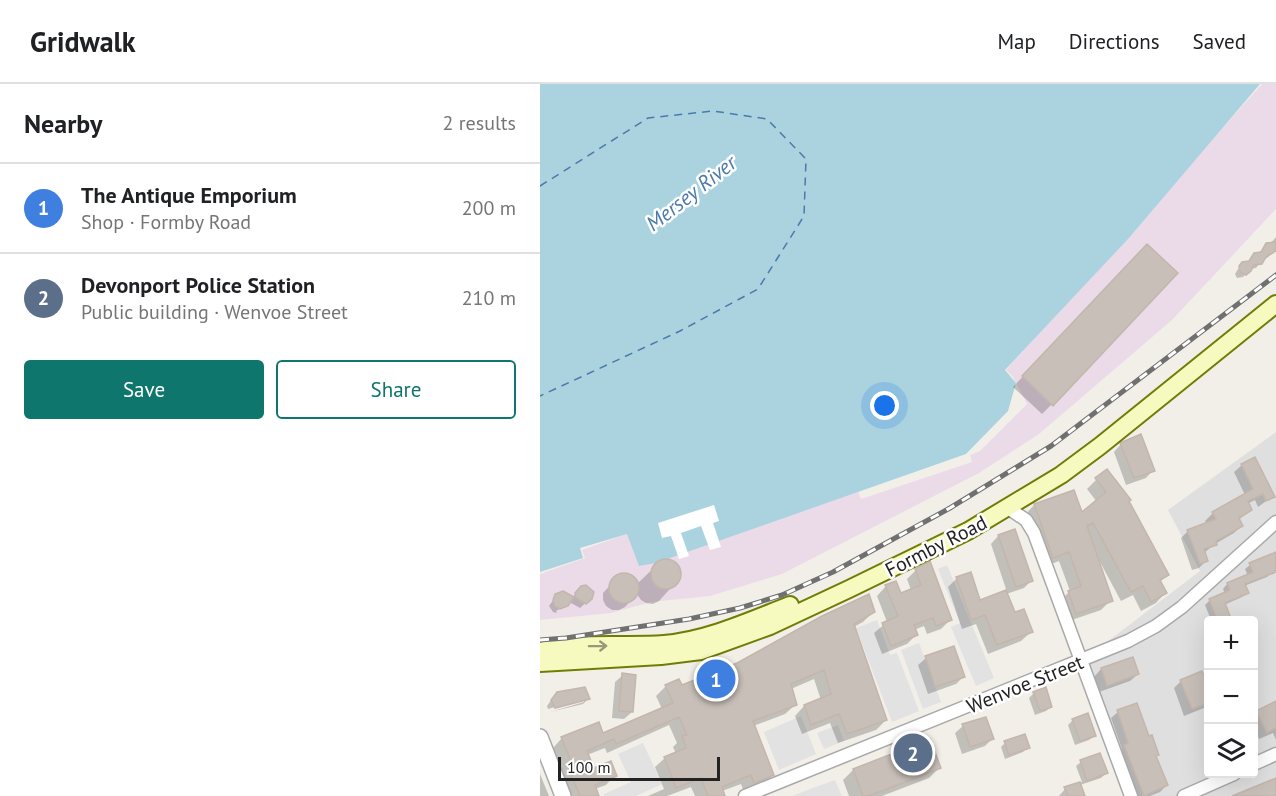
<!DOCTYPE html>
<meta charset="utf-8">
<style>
:root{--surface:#fff;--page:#f2f2f2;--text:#202124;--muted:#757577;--line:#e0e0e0;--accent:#0f766e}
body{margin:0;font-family:"PT Sans",sans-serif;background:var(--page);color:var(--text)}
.controls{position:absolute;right:18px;bottom:18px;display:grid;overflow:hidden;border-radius:6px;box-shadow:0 6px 24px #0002}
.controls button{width:54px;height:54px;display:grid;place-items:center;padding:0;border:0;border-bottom:2px solid var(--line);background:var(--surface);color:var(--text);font:30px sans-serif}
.scale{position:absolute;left:18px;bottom:15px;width:162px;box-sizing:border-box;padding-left:6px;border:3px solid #222;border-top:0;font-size:16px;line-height:21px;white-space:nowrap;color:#222;-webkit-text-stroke:4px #fff;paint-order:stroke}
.you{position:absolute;left:345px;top:322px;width:21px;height:21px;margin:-15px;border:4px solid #fff;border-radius:50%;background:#1a73e8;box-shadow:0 0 0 9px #1a73e833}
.badge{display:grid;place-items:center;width:39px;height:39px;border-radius:50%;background:var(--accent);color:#fff;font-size:20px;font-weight:700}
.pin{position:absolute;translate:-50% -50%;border:3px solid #fff;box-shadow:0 2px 6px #0006}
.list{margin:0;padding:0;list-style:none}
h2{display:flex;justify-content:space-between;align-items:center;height:78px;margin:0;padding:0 24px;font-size:26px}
h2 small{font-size:20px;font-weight:400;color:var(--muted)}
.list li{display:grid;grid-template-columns:39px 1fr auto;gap:18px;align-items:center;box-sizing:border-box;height:90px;padding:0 24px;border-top:2px solid var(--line)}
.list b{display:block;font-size:22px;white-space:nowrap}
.list p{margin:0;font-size:20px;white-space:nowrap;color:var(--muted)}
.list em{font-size:20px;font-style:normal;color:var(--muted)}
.actions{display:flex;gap:12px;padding:18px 24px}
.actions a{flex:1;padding:14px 0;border:2px solid var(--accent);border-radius:6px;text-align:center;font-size:21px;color:var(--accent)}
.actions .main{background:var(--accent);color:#fff}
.icon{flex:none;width:33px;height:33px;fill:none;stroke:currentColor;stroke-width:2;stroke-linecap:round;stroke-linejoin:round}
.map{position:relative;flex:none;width:736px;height:712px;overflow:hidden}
header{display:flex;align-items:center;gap:36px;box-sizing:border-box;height:84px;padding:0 30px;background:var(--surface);border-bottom:2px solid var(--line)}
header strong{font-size:28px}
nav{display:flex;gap:33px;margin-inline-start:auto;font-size:21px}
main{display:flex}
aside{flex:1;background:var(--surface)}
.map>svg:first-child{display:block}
.residential{fill:#e0dfdf;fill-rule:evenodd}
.industrial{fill:#ebdbe8}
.parking{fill:#e2e2e2}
.water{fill:#aad3df}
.pier{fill:#fff}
.shadow{fill:#0003}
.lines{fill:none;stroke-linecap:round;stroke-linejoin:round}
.ferry{stroke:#4a7aab;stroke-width:1.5;stroke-dasharray:8 6;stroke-linecap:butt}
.building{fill:#c7bfb8;stroke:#c4b6ab;stroke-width:1.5}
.minor-casing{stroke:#a9a9a9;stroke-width:15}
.tertiary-casing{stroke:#a9a9a9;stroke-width:18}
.secondary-casing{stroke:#707d05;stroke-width:20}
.minor{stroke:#fff;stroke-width:12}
.tertiary{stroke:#fff;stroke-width:15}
.secondary{stroke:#f7fabf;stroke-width:16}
.rail-casing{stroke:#707070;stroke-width:5}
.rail{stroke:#fff;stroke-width:3;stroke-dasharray:9;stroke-linecap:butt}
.oneway{stroke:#979978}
.labels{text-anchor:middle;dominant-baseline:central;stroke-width:5;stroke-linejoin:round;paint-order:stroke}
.street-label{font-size:20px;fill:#222;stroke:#fff}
.water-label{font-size:21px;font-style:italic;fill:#4a7aab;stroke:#fff}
</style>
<header>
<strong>Gridwalk</strong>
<nav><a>Map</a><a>Directions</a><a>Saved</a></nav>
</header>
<main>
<aside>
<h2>Nearby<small>2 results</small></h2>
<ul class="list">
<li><span class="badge" style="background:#3f7fe0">1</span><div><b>The Antique Emporium</b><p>Shop · Formby Road</p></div><em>200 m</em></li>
<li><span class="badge" style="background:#5c6f8a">2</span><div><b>Devonport Police Station</b><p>Public building · Wenvoe Street</p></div><em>210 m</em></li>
</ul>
<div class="actions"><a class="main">Save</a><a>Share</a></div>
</aside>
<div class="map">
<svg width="736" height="712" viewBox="0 0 736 712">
<rect width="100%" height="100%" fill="#f2efe9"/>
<path class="residential" d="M736 348V712H593L542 577 660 487 628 426ZM668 536H714V690H668Z"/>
<path class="industrial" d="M722 0H736V125L632 236 499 350 439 389 242 490 170 512 111 518 71 529 0 536V490L45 474 42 466 177 417 317 404 321 415 432 378 430 371 440 367 487 320 473 293 466 286Z"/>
<path class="parking" d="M407 481 454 594 436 602 411 543 420 539 398 485Z
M337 536 350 571 357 569 379 627 352 638 316 544Z
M379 559 401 618 383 625 361 566Z
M261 632 276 670 239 686 224 648Z
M298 641 304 657 284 665 277 649Z
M103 659 122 700 96 712H64V710L91 698 78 670Z
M295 696 302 712H252L270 705Z"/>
<path class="water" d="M0 0H720L588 155 465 286 476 299 468 327 426 370 116 479 99 482 87 450 40 464 43 474 0 488Z"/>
<path class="pier" d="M174 421 179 437 173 439 181 463 170 466 161 442 141 449 149 472 139 475 131 452 122 454 118 439Z"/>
<path class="shadow" d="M736 153V165L727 174 722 176 716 184 710 185 703 193 697 194 695 190 698 185 718 170 725 162 730 160Z
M597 172 512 320 502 330 473 303Z
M581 360 613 386 606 394 586 401 574 368Z
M702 381 733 412 718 423 715 416 707 420 711 426 698 436 701 442 694 449 675 460 664 469 667 476 659 484 652 486 641 454 648 447 667 440 665 437 673 429 705 411 694 388Z
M556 396 588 417 627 491 620 498 625 509 616 519 601 527 593 511 581 517 560 478 558 479 571 516 561 526 526 538 519 518 530 507 519 477 503 483 485 431 494 421 533 408 541 431 557 418 547 405Z
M474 447 491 497 484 504 466 510 474 530 491 548 481 557 448 570 436 540 422 545 408 503 417 494 439 518 467 508 451 460 458 452Z
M121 477H131L140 486 139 495 119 517 113 520 106 519 101 516 97 510 85 523 79 526H72L66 522 63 516V509L79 492 89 491 98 499Z
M710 481 732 488 727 493 704 502 707 508 702 513 684 521 689 536H671L665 521 670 516 685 510 683 505 687 500 708 492 705 485Z
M376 486 410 536 401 545 387 550 384 542 374 546 376 551 367 560 342 570 334 549 347 538 337 512 346 502 360 511 371 506 367 495Z
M39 505 51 514 40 524 31 519V515L27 521 16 527 17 529 13 528 9 522 16 512 32 514Z
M333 528 323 538 314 543 346 636 336 646 298 659 290 639 262 650 255 632 264 622 281 616 274 595 251 605 255 621 245 630 213 642 233 691 223 700 204 708 201 700 182 707 184 712H155L151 703 127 712H108L124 705 115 683 125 674 136 670 133 663 137 659 129 641 67 669 65 664 47 671 53 686 75 691 66 701 55 705 58 712H27L19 695 23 691 13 664 22 654 63 651 122 625 116 612 126 602 141 603Z
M386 574 423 593 416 600 388 610 378 581Z
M592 575 598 590 590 597 559 608 554 593 561 585Z
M83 591 92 628 84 635 72 634 75 598Z
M641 597 668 608V620L664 624 644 632 634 604Z
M494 609 511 623 506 627 495 631 489 614Z
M12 615H48L43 620 10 628 44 618V615L8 625 7 622Z
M736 619V656L733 649 719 655 714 643V632Z
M578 628 615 673 627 701 620 708 610 712H595L578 669 582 665 571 634Z
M533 636 554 652 549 656 535 661 528 641Z
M423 642 452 655 445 662 422 670 415 649Z
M465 659 488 663 483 668 465 675 461 663Z
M541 678 566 689 561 694 540 701 544 712H519L525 705 542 698 536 682Z
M399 684 389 694 342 712H309L303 696 313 686Z
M0 690 9 712H0Z"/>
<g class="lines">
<path class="ferry" d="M0 102 108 34 173 27 227 35 266 75 264 132 218 205 140 247 0 312"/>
</g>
<path class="building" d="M736 158V167L726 173 722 180 714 181 711 187 706 191 700 188 699 182 702 178 709 177 714 169 721 168 726 159Z
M607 160 638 189 513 322 482 292Z
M601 350 615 387 594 394 580 359Z
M715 373 735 413 726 417 723 410 708 417 712 426 699 434 703 442 676 457 677 461 664 465 668 477 660 480 647 446 676 435 672 428 713 405 701 380Z
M567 385 591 416 589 417 629 491 620 496 627 509 611 518 603 502 591 508 553 439 547 442 573 517 536 530 528 507 541 502 529 468 513 474 494 420 534 406 542 428 566 408 555 394Z
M475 445 493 497 476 503 458 451Z
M736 468V488L705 500 709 509 685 519 692 537H683L681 533 677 535 669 515 690 506 687 499 713 488 709 479Z
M111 490a15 15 0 1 1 30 0a15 15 0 1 1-30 0Z
M390 477 412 536 396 542 393 534 374 541 378 551 351 562 342 539 358 532 345 501 356 497 361 509 381 501 375 485Z
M431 488 440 516 466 506 475 528 484 525 493 548 457 561 445 531 431 536 416 493Z
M69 504a15 15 0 1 1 30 0a15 15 0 1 1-30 0Z
M46 501 54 508 52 515 46 520 36 514 35 509 41 502Z
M23 507 34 513 28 522 20 525 15 522 13 516 15 510Z
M329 510 335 528 314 540 347 636 307 650 299 630 271 641 264 621 291 610 284 586 251 600 257 621 213 637 234 691 214 699 211 691 182 703 185 712H168L161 694 136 704 124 673 146 664 142 652 147 651 139 633 76 660 74 655 47 667 54 684 71 677 77 692 55 701 59 712H40L28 684 33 682 21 653 59 638 63 649 133 619 125 601 139 595 142 601 197 579 282 532Z
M414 562 425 593 395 603 385 572Z
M593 573 599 590 567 602 561 584Z
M662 587 669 604V619L652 625 640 596Z
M82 589 96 591 93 628 79 627Z
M45 603 50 615 15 624 11 616 17 608Z
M506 603 512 623 500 627 493 608Z
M736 617V644L727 649 716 627Z
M597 619 609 652 612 651 619 671 616 672 628 701 604 712 584 661 588 659 577 626Z
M548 629 556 652 540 657 532 635Z
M446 633 454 655 430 663 422 640Z
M485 650 490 664 469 671 464 657Z
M390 655 401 684 329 712H323L313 685Z
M560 669 568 689 547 697 540 676Z
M736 694V712H692Z
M540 698 545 712H528L524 703Z"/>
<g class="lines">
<g class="minor-casing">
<path id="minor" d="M468 424 486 436 494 449 591 712
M714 680 736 670
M205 712 588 557 616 542 642 523 736 438
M644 712 694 690"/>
</g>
<g class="tertiary-casing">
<path id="tertiary" d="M0 653 23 712"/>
</g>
<g class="secondary-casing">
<path id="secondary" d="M0 567C40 557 83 563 124 560 168 556 209 537 250 521
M0 579 121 572 161 567 230 542 309 505 428 447 521 391 560 362 736 220"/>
</g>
<use href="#minor" class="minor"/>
<use href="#tertiary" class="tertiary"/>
<use href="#secondary" class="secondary"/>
<g class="rail-casing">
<path id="rail" d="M0 556 26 554 149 535 200 524 242 511 293 488 410 424 511 362 736 191"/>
</g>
<use href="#rail" class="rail"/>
</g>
<defs><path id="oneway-shaft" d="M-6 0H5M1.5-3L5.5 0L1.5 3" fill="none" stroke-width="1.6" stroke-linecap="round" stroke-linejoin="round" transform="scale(1.5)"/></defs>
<use class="oneway" href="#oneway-shaft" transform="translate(58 562) rotate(-1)"/>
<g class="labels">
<g class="street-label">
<text transform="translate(396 462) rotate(-27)">Formby Road</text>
<text transform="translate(485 600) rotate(-22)">Wenvoe Street</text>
</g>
<g class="water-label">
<text transform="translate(151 109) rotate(-38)">Mersey River</text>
</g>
</g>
</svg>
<div class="controls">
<button>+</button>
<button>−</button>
<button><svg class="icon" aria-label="layers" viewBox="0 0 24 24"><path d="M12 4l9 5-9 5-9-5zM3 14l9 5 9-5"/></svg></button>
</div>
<div class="scale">100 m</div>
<div class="you"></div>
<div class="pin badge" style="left:176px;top:595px;background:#3f7fe0">1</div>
<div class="pin badge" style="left:373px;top:669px;background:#5c6f8a">2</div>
</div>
</main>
